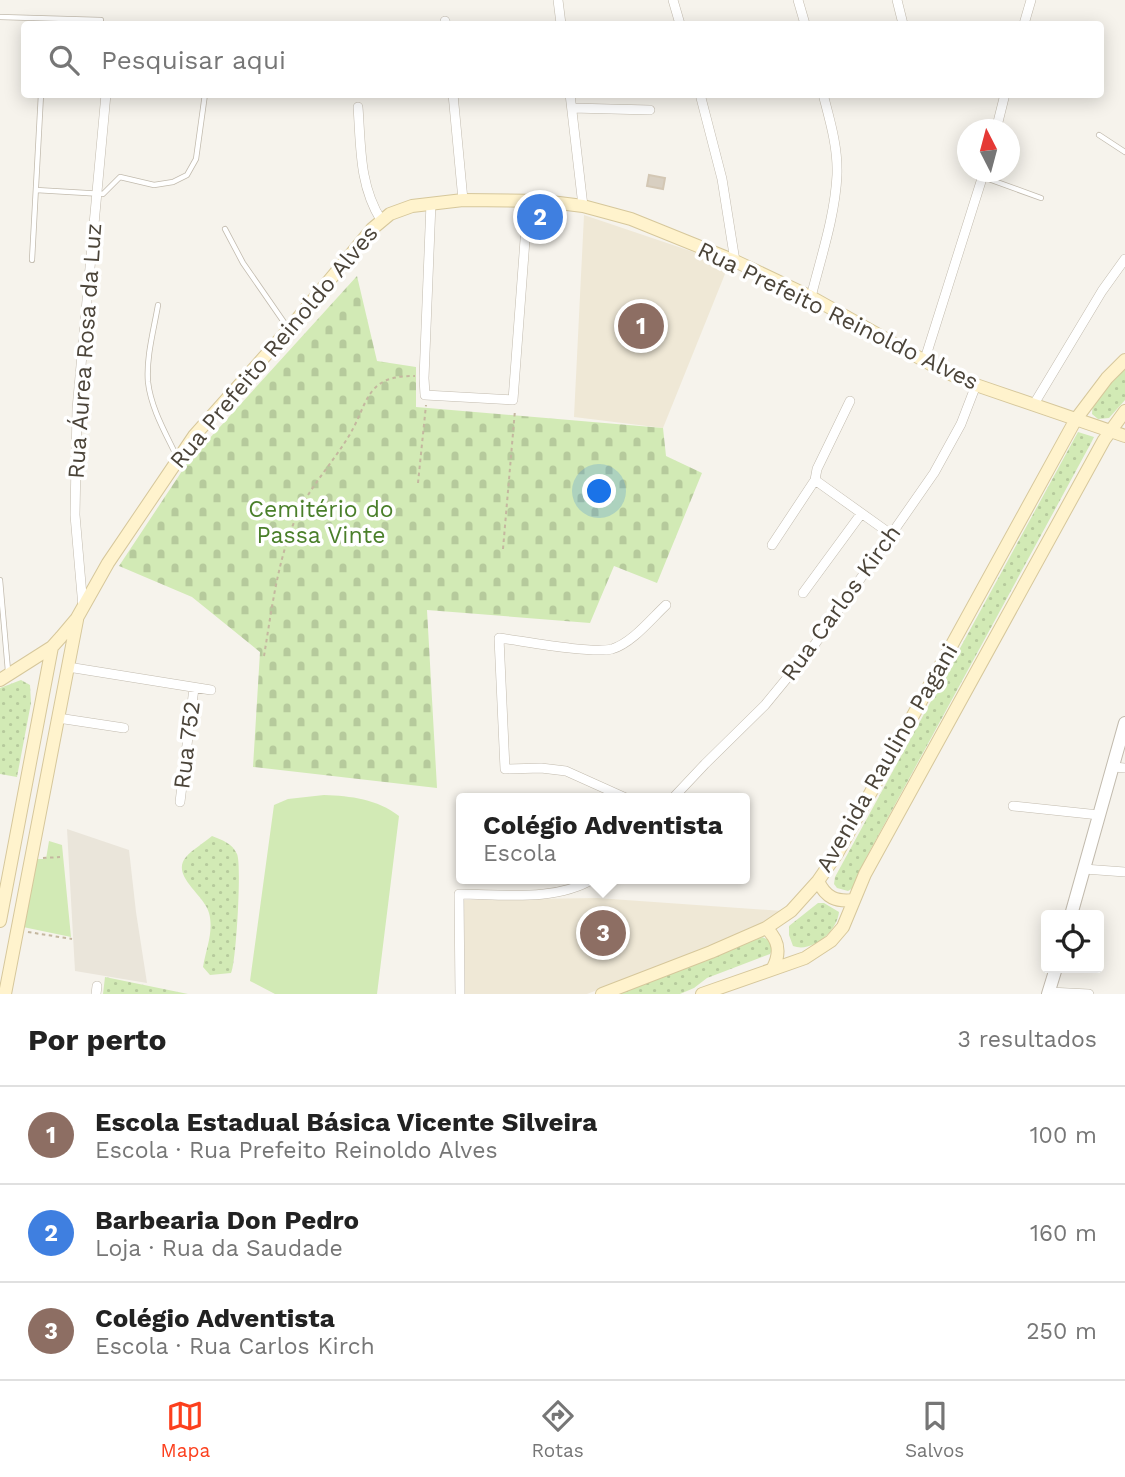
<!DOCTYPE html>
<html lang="pt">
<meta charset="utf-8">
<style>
:root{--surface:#fff;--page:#f2f2f2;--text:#222;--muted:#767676;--line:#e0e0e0;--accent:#fc3f1d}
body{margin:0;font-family:"Work Sans",sans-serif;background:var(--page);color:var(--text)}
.controls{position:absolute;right:21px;bottom:21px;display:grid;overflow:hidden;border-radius:7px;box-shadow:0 4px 18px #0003}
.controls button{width:63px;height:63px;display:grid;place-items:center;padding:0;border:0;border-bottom:2px solid var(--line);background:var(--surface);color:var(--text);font:35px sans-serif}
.compass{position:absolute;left:957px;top:119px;width:63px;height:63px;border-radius:50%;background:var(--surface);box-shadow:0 4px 18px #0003;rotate:354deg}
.you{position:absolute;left:600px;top:492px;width:24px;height:24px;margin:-18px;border:5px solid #fff;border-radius:50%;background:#1a73e8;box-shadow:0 0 0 10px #1a73e833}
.badge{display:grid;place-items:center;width:46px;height:46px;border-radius:50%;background:var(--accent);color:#fff;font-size:23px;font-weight:700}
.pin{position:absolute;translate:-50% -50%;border:4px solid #fff;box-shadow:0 2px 7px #0006}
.popup{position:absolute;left:456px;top:793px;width:294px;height:91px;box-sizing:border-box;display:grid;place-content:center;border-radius:7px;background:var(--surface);filter:drop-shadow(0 2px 5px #0005);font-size:23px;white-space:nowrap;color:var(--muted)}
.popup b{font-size:26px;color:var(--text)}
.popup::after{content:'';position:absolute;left:50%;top:100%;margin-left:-14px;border:14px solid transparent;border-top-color:var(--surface)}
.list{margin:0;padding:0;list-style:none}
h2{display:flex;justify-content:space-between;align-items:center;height:91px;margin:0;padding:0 28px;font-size:30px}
h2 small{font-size:23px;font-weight:400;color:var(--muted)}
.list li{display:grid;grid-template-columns:46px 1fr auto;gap:21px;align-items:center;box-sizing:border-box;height:98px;padding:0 28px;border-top:2px solid var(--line)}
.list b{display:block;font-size:26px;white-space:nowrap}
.list p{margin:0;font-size:23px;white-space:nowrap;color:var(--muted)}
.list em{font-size:23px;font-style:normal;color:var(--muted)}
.icon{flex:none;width:38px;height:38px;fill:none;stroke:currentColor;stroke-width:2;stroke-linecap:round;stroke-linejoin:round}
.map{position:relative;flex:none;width:1125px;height:994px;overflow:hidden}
.search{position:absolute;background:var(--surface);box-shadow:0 4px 18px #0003;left:21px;right:21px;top:21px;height:77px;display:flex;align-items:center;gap:18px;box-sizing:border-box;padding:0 24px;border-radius:7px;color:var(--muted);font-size:26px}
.sheet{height:385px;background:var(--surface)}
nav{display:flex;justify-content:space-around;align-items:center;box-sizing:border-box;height:98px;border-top:2px solid var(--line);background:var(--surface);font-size:19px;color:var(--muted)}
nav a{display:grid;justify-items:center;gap:4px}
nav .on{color:var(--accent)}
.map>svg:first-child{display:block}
.residential{fill:#eae5da}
.education{fill:#efe8d6}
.grass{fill:url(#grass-dots)}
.cemetery{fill:url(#cemetery-stones)}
.park{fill:#d2eab5}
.building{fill:#d8cfc1;stroke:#d3c7b4;stroke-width:2}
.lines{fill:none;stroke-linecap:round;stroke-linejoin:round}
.service-casing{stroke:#c2bbae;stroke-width:6}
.minor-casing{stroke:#c2bbae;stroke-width:10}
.tertiary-casing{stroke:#c2bbae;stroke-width:14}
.secondary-casing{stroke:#d6c79b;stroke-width:14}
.path{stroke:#c4b79f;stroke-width:2;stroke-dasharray:3.5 3.5;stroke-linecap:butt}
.service{stroke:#fff;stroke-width:4.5}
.minor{stroke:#fff;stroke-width:9}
.tertiary{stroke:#fff;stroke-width:12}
.secondary{stroke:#fff3cd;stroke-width:12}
.labels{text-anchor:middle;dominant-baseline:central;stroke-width:7;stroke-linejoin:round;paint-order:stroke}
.street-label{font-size:23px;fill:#4b4439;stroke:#fff}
.park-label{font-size:23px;fill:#4a7f2a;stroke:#fff}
</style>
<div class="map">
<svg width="1125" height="994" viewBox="0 0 1125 994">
<defs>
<pattern id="grass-dots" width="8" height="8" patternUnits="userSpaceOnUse" patternTransform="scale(1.75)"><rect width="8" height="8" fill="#d2eab5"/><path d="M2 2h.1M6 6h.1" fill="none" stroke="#b6ca9c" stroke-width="1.8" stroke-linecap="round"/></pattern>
<pattern id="cemetery-stones" width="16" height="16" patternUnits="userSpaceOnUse" patternTransform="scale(1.75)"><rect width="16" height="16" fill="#d2eab5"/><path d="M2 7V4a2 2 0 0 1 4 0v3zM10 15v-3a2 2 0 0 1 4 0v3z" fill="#b6ca9c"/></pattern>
</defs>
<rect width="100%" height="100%" fill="#f6f3ec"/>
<path class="residential" d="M67 829 129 850 136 912 147 983 75 971Z"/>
<path class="education" d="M584 215 729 264 663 428 574 417Z
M597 898 783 911 773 919 710 947 587 994H465L464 900Z"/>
<path class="grass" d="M1125 367V400L1109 418 1098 419 1092 414 1093 402Z
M1078 432 1094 437 1091 443 866 858 853 888 848 891 837 888 834 884 835 877Z
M21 680 30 685 31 703 17 777 0 774V688Z
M212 836C222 840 232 843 237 854 242 864 236 964 231 973L210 975 203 967C206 949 214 931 209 913 205 895 170 876 186 857 193 849 204 843 212 836Z
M818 903H824L839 912C837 932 812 953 793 946L789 935V926Z
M762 937 769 940 773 948 770 954 707 978 694 988 680 994H616Z
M105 977 188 994H103Z"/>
<path class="cemetery" d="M357 276 377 361 416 367V407L663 428 666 456 702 473 657 583 614 566 590 623 427 610 437 788 253 767 260 652 192 597 119 566 188 462Z"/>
<path class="park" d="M324 795C351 796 377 799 399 816L377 994H275L250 981 274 805 288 799Z
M49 841 62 845 71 937 23 927 36 859H46Z"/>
<path class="building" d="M649 175 665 178 663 189 647 186Z"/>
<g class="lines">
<g class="service-casing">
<path id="service" d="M0 17 101 20
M1099 135 1125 152
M983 177 1041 198
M36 190 103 194 120 177 154 185 173 182 187 175 196 159 205 94
M225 229 243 263 288 328
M32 260 41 94
M158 305C154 329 146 357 148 382 151 408 165 432 176 455
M0 580 8 671"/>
</g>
<g class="minor-casing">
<path id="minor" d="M558 0 561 24
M673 0 680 24
M798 0 805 24
M897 0 903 24
M445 21 446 24
M1024 24 1031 0
M453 94 463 200
M570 94 583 206
M700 94 722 179 735 261
M358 107C361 146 359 185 381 220
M572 108 650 110
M996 130 1005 94
M431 203 424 378 425 395 513 400 528 200
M811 297C821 257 835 216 837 175 838 147 830 121 823 94
M924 362 984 172
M850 401 817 469 815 480 892 535
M1034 404 1102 291 1125 259
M772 545 815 480
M803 593 861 514
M83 607 75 515 77 409 106 94
M68 667 211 690
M58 718 124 728
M1114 767 1125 768
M626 798 566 771 541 768 505 769 499 638C523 641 591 654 612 649 632 643 651 619 666 605
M673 798 705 764 765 705 815 644 934 473 961 424 976 385
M180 802 194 688
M1013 806 1099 815
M1084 869 1125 872
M1049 992 1089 994
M96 994 97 986
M460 994 459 894C502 894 555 902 593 879"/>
</g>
<g class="tertiary-casing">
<path id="tertiary" d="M1071 915 1125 723
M1048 994 1056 968"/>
</g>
<g class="secondary-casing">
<path id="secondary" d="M0 680 52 647 61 637 77 618 108 563 194 436 289 329 372 229 390 214 412 206 463 200 543 201 583 206 631 219 735 261 811 297 941 370 976 385 1125 436
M818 881C826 898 836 902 854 900
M0 921 52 647
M766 928C779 940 781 952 773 968
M5 994 77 620
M602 994 711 952 766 928 791 911 818 881 838 852 1076 419 1107 378 1125 360
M702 994 805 958 831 941 843 927 865 874 1104 440 1125 411"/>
</g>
<path class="path" d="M418 483 426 405
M503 549 515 410
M264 656C272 608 278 555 299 511 312 485 332 463 347 439 369 405 363 375 415 376
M43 858 60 857
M28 932 72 939"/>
<use href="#service" class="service"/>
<use href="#minor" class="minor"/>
<use href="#tertiary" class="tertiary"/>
<use href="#secondary" class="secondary"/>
</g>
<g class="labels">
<g class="street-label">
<text transform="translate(838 316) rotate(26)">Rua Prefeito Reinoldo Alves</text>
<text transform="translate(274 347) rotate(-50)">Rua Prefeito Reinoldo Alves</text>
<text transform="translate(85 351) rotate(-86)">Rua Áurea Rosa da Luz</text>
<text transform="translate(841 603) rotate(-54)">Rua Carlos Kirch</text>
<text transform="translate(187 745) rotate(-83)">Rua 752</text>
<text transform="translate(887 758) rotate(-60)">Avenida Raulino Pagani</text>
</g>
<g class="park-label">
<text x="321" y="509">Cemitério do<tspan x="321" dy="26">Passa Vinte</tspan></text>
</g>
</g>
</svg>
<div class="controls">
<button><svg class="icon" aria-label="locate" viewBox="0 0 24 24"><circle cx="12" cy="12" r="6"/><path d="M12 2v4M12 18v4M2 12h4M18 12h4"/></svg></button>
</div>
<svg class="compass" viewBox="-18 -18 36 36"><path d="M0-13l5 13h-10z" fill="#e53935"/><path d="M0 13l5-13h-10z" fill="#767676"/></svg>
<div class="you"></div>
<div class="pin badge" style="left:641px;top:326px;background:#8d6e63">1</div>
<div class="pin badge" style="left:540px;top:217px;background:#3f7fe0">2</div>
<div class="pin badge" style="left:603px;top:933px;background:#8d6e63">3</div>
<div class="popup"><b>Colégio Adventista</b>Escola</div>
<div class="search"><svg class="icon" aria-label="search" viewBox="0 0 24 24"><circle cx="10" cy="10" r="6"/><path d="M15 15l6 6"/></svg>Pesquisar aqui</div>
</div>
<section class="sheet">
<h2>Por perto<small>3 resultados</small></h2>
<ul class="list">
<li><span class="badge" style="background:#8d6e63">1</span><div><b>Escola Estadual Básica Vicente Silveira</b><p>Escola · Rua Prefeito Reinoldo Alves</p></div><em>100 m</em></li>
<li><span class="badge" style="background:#3f7fe0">2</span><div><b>Barbearia Don Pedro</b><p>Loja · Rua da Saudade</p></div><em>160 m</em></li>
<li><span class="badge" style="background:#8d6e63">3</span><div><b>Colégio Adventista</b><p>Escola · Rua Carlos Kirch</p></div><em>250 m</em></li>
</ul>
</section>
<nav>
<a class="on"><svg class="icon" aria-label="map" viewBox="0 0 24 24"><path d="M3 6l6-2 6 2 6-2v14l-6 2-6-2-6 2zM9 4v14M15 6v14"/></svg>Mapa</a>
<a><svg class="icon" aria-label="directions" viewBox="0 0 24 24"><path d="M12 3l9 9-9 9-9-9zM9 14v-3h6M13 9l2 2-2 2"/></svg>Rotas</a>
<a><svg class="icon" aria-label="saved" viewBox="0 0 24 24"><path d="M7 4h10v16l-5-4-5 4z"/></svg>Salvos</a>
</nav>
